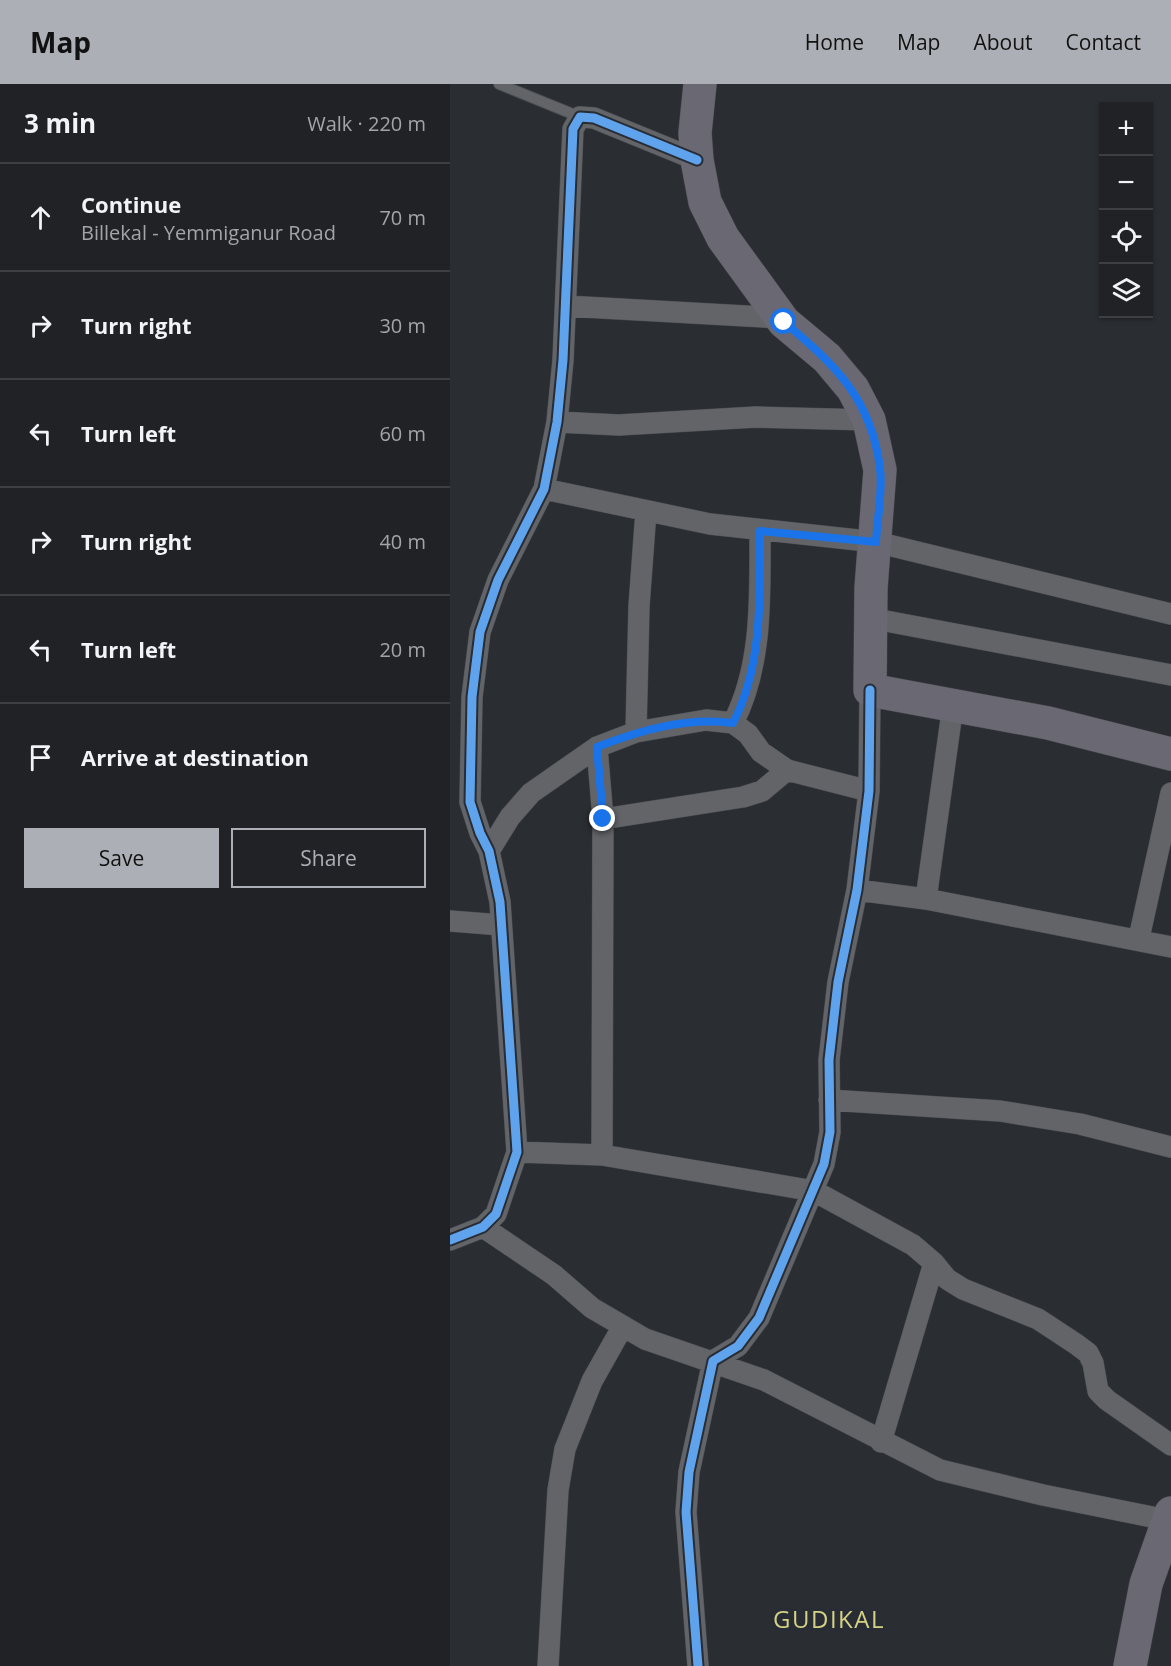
<!DOCTYPE html>
<meta charset="utf-8">
<style>
:root{--surface:#202226;--page:#2d2f32;--text:#f1f3f6;--muted:#a2a4a7;--line:#3d3f43;--accent:#acafb5}
body{margin:0;font-family:"Open Sans",sans-serif;background:var(--page);color:var(--text)}
.controls{position:absolute;right:18px;top:18px;display:grid;overflow:hidden;border-radius:0px;box-shadow:0 2px 4px #0004}
.controls button{width:54px;height:54px;display:grid;place-items:center;padding:0;border:0;border-bottom:2px solid var(--line);background:var(--surface);color:var(--text);font:30px sans-serif}
.stop{position:absolute;width:18px;height:18px;margin:-14px;border:4px solid #1a73e8;border-radius:50%;background:#fff}
.stop.end{background:#1a73e8;border-color:#fff;box-shadow:0 2px 6px #0008}
.list{margin:0;padding:0;list-style:none}
h2{display:flex;justify-content:space-between;align-items:center;height:78px;margin:0;padding:0 24px;font-size:26px}
h2 small{font-size:20px;font-weight:400;color:var(--muted)}
.list li{display:grid;grid-template-columns:39px 1fr auto;gap:18px;align-items:center;box-sizing:border-box;height:108px;padding:0 24px;border-top:2px solid var(--line)}
.list b{display:block;font-size:22px;white-space:nowrap}
.list p{margin:0;font-size:20px;white-space:nowrap;color:var(--muted)}
.list em{font-size:20px;font-style:normal;color:var(--muted)}
.actions{display:flex;gap:12px;padding:18px 24px}
.actions a{flex:1;padding:14px 0;border:2px solid var(--accent);border-radius:0px;text-align:center;font-size:21px;color:var(--accent)}
.actions .main{background:var(--accent);color:#111}
.icon{flex:none;width:33px;height:33px;fill:none;stroke:currentColor;stroke-width:2;stroke-linecap:round;stroke-linejoin:round}
.map{position:relative;flex:none;width:721px;height:1582px;overflow:hidden}
header{display:flex;align-items:center;gap:36px;box-sizing:border-box;height:84px;padding:0 30px;background:var(--accent);color:#111}
header strong{font-size:28px}
nav{display:flex;gap:33px;margin-inline-start:auto;font-size:21px}
main{display:flex}
aside{flex:1;background:var(--surface)}
.map>svg:first-child{display:block}
.lines{fill:none;stroke-linecap:round;stroke-linejoin:round}
.service-casing{stroke:#484b4f;stroke-width:12}
.minor-casing{stroke:#484b4f;stroke-width:22}
.primary-casing{stroke:#484b4f;stroke-width:34}
.service{stroke:#626468;stroke-width:10}
.minor{stroke:#626468;stroke-width:21}
.primary{stroke:#6a6973;stroke-width:33}
.cycleway-casing{stroke:#272c35;stroke-width:13}
.cycleway{stroke:#60a3ed;stroke-width:9}
.route{stroke:#1a73e8;stroke-width:8}
.labels{text-anchor:middle;dominant-baseline:central;stroke-width:6;stroke-linejoin:round;paint-order:stroke}
.quarter-label{font-size:24px;letter-spacing:1.5px;fill:#d6d283;stroke:#272c35}
</style>
<header>
<strong>Map</strong>
<nav><a>Home</a><a>Map</a><a>About</a><a>Contact</a></nav>
</header>
<main>
<aside>
<h2>3 min<small>Walk · 220 m</small></h2>
<ul class="list">
<li><svg class="icon" aria-label="ahead" viewBox="0 0 24 24"><path d="M12 20V5M6 11l6-6 6 6"/></svg><div><b>Continue</b><p>Billekal - Yemmiganur Road</p></div><em>70 m</em></li>
<li><svg class="icon" aria-label="right" viewBox="0 0 24 24"><path d="M7 20v-9h11M14 6l5 5-5 5"/></svg><div><b>Turn right</b></div><em>30 m</em></li>
<li><svg class="icon" aria-label="left" viewBox="0 0 24 24"><path d="M17 20v-9H6M10 6l-5 5 5 5"/></svg><div><b>Turn left</b></div><em>60 m</em></li>
<li><svg class="icon" aria-label="right" viewBox="0 0 24 24"><path d="M7 20v-9h11M14 6l5 5-5 5"/></svg><div><b>Turn right</b></div><em>40 m</em></li>
<li><svg class="icon" aria-label="left" viewBox="0 0 24 24"><path d="M17 20v-9H6M10 6l-5 5 5 5"/></svg><div><b>Turn left</b></div><em>20 m</em></li>
<li><svg class="icon" aria-label="arrive" viewBox="0 0 24 24"><path d="M6 21V4h12l-3 4 3 4H6"/></svg><div><b>Arrive at destination</b></div></li>
</ul>
<div class="actions"><a class="main">Save</a><a>Share</a></div>
</aside>
<div class="map">
<svg width="721" height="1582" viewBox="0 0 721 1582">
<rect width="100%" height="100%" fill="#2a2d32"/>
<g class="lines">
<g class="service-casing">
<path id="service" d="M49 0 130 33"/>
</g>
<g class="minor-casing">
<path id="minor" d="M116 222 331 234
M107 338 169 341 306 333 419 336
M94 405 260 440 426 458 721 530
M420 534 721 591
M283 639C313 581 310 511 310 447
M186 648 189 522 196 427
M147 663 153 735 152 1071
M153 735 293 713 312 707 337 686
M39 767 60 733 81 709 147 663 186 648 256 636 283 639 298 650 311 668 337 686 419 707
M407 806 476 815 721 863
M476 815 503 621
M0 837 51 841
M689 854 721 709
M379 1016 550 1027 630 1040 721 1063
M67 1068 152 1071 364 1107 463 1161 484 1179 497 1195 513 1205 588 1235 626 1260 638 1269 643 1279 648 1307 657 1316 721 1361
M33 1143 104 1191 142 1224 195 1255 314 1296 490 1386 593 1411 717 1436
M0 1156 33 1143 46 1130 67 1068 50 818 39 767 30 749 20 718 22 613 30 548 48 496 94 405 107 338 113 276 123 45 130 33 144 34 247 76
M431 1358 484 1179
M98 1582 108 1406 115 1365 142 1297 173 1242
M248 1582 236 1428 239 1388 263 1277 288 1262 309 1234 374 1080 380 1048 379 976 388 898 407 806 419 707 420 606"/>
</g>
<g class="primary-casing">
<path id="primary" d="M250 0 245 49 247 76 255 118 273 154 334 238 377 274 403 305 419 336 430 386 421 504 420 606 598 639 721 670
M680 1582 696 1500 721 1429"/>
</g>
<use href="#service" class="service"/>
<use href="#minor" class="minor"/>
<use href="#primary" class="primary"/>
<g class="cycleway-casing">
<path id="cycleway" d="M0 1156 33 1143 46 1130 67 1068 50 818 39 767 30 749 20 718 22 613 30 548 48 496 94 405 107 338 113 276 123 45 130 33 144 34 247 76
M248 1582 236 1428 239 1388 263 1277 288 1262 309 1234 374 1080 380 1048 379 976 388 898 407 806 419 707 420 606"/>
</g>
<use href="#cycleway" class="cycleway"/>
</g>
<g class="lines">
<path class="route" d="M153 735 147 663C191 646 236 633 283 639 313 581 310 511 310 447L426 458C427 435 433 407 430 384 421 314 385 281 334 238"/>
</g>
<g class="labels">
<g class="quarter-label">
<text x="379" y="1534">GUDIKAL</text>
</g>
</g>
</svg>
<div class="controls">
<button>+</button>
<button>−</button>
<button><svg class="icon" aria-label="locate" viewBox="0 0 24 24"><circle cx="12" cy="12" r="6"/><path d="M12 2v4M12 18v4M2 12h4M18 12h4"/></svg></button>
<button><svg class="icon" aria-label="layers" viewBox="0 0 24 24"><path d="M12 4l9 5-9 5-9-5zM3 14l9 5 9-5"/></svg></button>
</div>
<div class="stop" style="left:334px;top:238px"></div>
<div class="stop end" style="left:153px;top:735px"></div>
</div>
</main>
